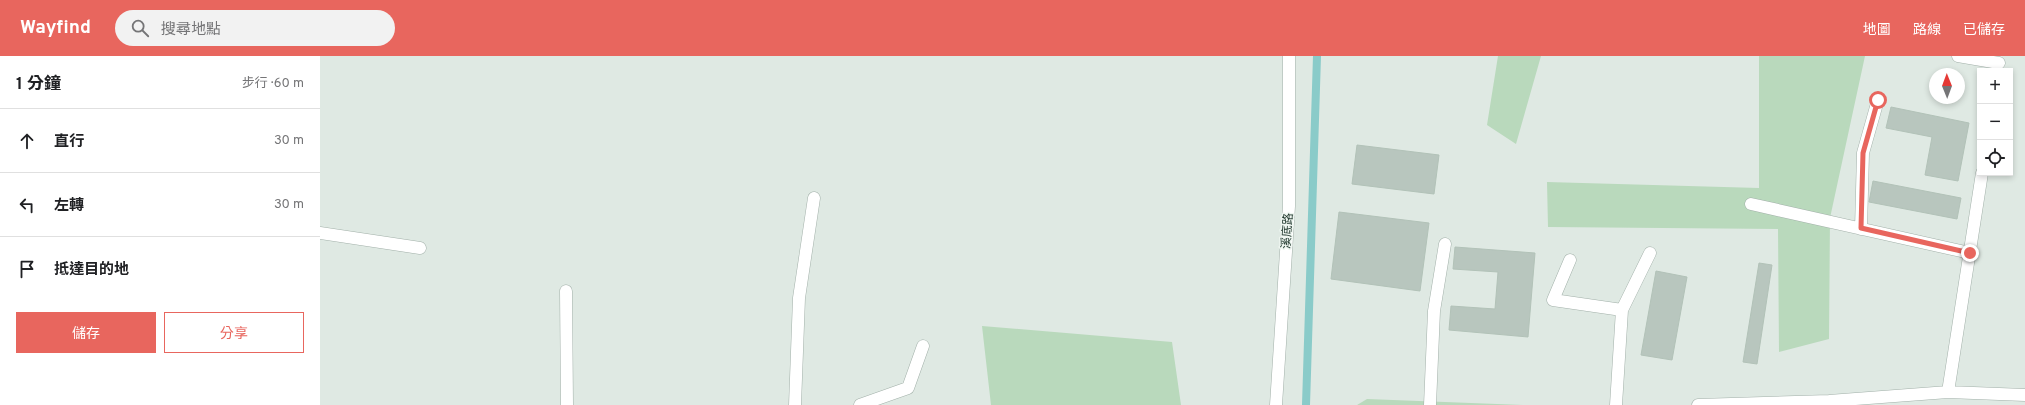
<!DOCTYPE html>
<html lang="zh-TW">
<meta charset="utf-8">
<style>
:root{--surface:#fff;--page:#f2f2f2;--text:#202124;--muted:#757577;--line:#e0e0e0;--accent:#e8665e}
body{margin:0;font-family:Overpass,"Noto Sans TC",sans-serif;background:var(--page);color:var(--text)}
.controls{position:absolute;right:12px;top:12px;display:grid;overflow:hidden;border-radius:0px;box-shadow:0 2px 6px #0003}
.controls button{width:36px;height:36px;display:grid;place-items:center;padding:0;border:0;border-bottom:1px solid var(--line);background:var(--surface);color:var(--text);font:20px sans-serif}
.compass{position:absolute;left:1609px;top:12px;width:36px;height:36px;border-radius:50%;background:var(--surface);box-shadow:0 2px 6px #0003;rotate:359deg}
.stop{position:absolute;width:12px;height:12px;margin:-9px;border:3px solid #e8665e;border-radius:50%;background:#fff}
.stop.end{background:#e8665e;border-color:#fff;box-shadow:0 1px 4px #0008}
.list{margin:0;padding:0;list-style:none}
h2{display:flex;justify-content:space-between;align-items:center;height:52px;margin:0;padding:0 16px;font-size:17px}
h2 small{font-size:13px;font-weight:400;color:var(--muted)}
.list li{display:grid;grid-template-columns:26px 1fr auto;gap:12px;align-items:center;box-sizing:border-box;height:64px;padding:0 16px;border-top:1px solid var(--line)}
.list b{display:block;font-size:15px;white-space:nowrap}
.list em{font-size:13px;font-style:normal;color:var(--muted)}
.actions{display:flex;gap:8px;padding:12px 16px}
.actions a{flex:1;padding:9px 0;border:1px solid var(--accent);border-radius:0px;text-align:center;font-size:14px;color:var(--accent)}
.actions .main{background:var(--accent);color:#fff}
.icon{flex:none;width:22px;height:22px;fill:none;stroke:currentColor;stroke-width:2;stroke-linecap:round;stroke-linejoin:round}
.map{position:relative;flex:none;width:1705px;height:349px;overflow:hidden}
header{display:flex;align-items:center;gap:24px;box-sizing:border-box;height:56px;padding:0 20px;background:var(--accent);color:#fff}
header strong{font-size:19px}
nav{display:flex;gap:22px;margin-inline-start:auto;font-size:14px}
.search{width:280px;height:36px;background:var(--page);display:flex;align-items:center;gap:10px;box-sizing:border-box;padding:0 14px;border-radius:22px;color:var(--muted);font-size:15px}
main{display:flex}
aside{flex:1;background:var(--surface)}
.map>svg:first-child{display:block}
.green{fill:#b9d9bc}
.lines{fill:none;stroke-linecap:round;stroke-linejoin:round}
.stream{stroke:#8acbc9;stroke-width:8}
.building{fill:#b8c6be;stroke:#b2c2b8}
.minor-casing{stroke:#a2b0a9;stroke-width:13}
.minor{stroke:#fff;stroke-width:12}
.route{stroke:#e8665e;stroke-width:5}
.labels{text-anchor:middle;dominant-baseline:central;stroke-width:3;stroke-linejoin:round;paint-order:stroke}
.street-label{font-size:12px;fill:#21382e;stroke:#eff6f1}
</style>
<header>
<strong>Wayfind</strong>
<div class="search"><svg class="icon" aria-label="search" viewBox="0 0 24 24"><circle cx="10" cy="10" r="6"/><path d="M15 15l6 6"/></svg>搜尋地點</div>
<nav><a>地圖</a><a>路線</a><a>已儲存</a></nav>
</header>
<main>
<aside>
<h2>1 分鐘<small>步行 · 60 m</small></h2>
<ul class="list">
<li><svg class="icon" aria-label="ahead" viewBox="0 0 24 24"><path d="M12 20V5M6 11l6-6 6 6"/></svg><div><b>直行</b></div><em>30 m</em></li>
<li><svg class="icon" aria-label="left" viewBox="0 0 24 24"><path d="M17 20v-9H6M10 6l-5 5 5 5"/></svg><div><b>左轉</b></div><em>30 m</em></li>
<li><svg class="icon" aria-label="arrive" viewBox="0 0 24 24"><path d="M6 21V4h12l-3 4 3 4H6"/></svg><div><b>抵達目的地</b></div></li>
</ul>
<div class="actions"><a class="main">儲存</a><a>分享</a></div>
</aside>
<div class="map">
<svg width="1705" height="349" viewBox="0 0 1705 349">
<rect width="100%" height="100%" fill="#dfe9e3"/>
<path class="green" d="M1178 0H1221L1196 88 1167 69Z
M1439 0H1545L1510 162 1509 283 1459 296 1458 173 1228 171 1227 126 1439 132Z
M662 270 852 286 861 349H671Z
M1047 343 1203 349H1037Z"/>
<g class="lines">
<path class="stream" d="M986 349 997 0"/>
</g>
<path class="building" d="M1571 51 1649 67 1638 125 1605 119 1612 81 1566 72Z
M1037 89 1119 99 1114 138 1032 128Z
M1553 125 1641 142 1637 163 1549 146Z
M1019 156 1109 167 1100 235 1011 223Z
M1135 191 1215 197 1208 281 1129 274 1131 250 1175 253 1178 216 1133 213Z
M1439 207 1452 209 1437 308 1423 306Z
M1336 215 1367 221 1352 304 1321 299Z"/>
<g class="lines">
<g class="minor-casing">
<path id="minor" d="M1638 0 1679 7
M1431 148 1650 197
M1541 173 1543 97 1558 44
M0 177 100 192
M1250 204 1233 244 1302 254
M246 235 247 349
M1628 336 1662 117
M475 349 479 242 494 142
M540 349 588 332 603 290
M956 349 969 150V0
M1110 349 1114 255 1125 188
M1296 349 1302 254 1330 197
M1378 349 1509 345 1628 336 1705 339"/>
</g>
<use href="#minor" class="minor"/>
</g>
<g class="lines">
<path class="route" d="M1558 44 1543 97 1541 172 1650 197"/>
</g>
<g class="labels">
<g class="street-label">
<text transform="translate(968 175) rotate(-86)">溪底路</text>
</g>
</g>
</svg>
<div class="controls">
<button>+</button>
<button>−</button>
<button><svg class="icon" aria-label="locate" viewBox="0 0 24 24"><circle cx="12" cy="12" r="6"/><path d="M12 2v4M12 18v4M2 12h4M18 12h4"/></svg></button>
</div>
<svg class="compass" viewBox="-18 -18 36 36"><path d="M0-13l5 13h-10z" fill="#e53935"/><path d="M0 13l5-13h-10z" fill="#757577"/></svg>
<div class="stop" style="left:1558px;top:44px"></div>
<div class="stop end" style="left:1650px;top:197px"></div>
</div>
</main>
